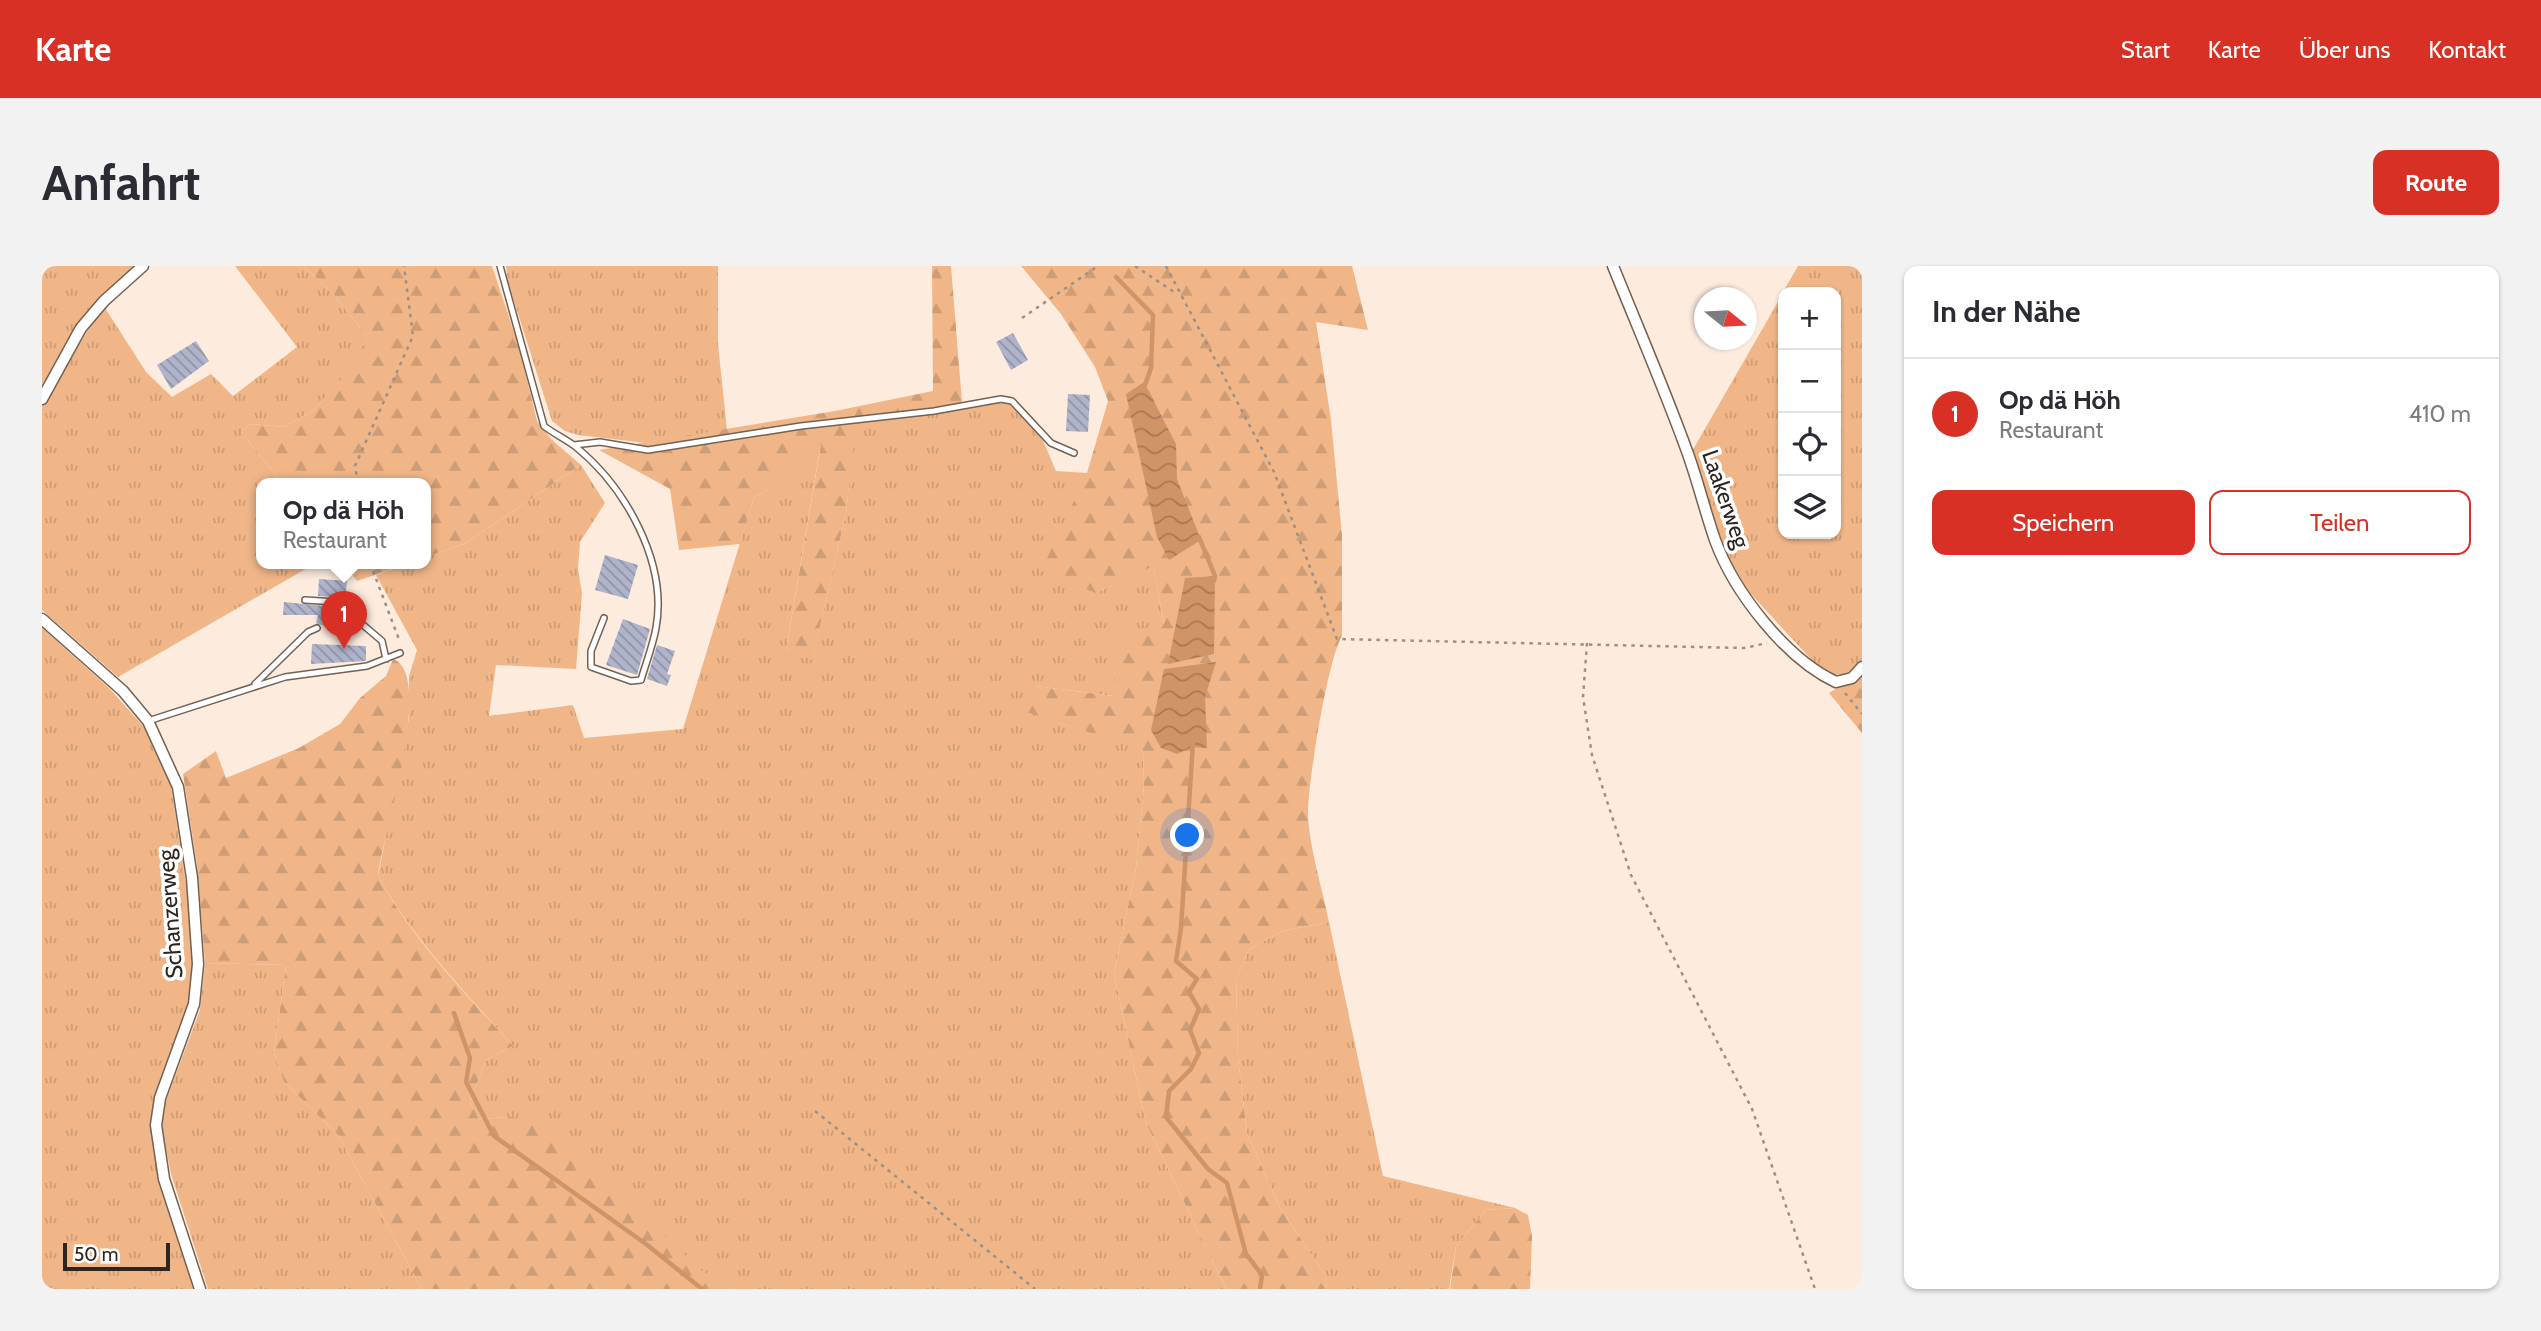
<!DOCTYPE html>
<html lang="de">
<meta charset="utf-8">
<style>
:root{--surface:#fff;--page:#f2f2f3;--text:#2b2b33;--muted:#7c7c81;--line:#e1e1e2;--accent:#d93025}
body{margin:0;font-family:Cabin,sans-serif;background:var(--page);color:var(--text)}
.controls{position:absolute;right:21px;top:21px;display:grid;overflow:hidden;border-radius:14px;box-shadow:0 2px 5px #0004}
.controls button{width:63px;height:63px;display:grid;place-items:center;padding:0;border:0;border-bottom:2px solid var(--line);background:var(--surface);color:var(--text);font:35px sans-serif}
.compass{position:absolute;left:1652px;top:21px;width:63px;height:63px;border-radius:50%;background:var(--surface);box-shadow:0 2px 5px #0004;rotate:108deg}
.scale{position:absolute;left:21px;bottom:18px;width:107px;box-sizing:border-box;padding-left:7px;border:4px solid #2d251f;border-top:0;font-size:19px;line-height:24px;white-space:nowrap;color:#2d251f;-webkit-text-stroke:5px #fff;paint-order:stroke}
.you{position:absolute;left:1146px;top:570px;width:24px;height:24px;margin:-18px;border:5px solid #fff;border-radius:50%;background:#1a73e8;box-shadow:0 0 0 10px #1a73e833}
.badge{display:grid;place-items:center;width:46px;height:46px;border-radius:50%;background:var(--accent);color:#fff;font-size:23px;font-weight:700}
.pin{position:absolute;translate:-50% -58px;filter:drop-shadow(0 2px 4px #0008)}
.pin::after{content:'';position:absolute;top:37px;width:24px;height:21px;background:inherit;clip-path:polygon(0 0,100% 0,50% 100%)}
.popup{position:absolute;left:214px;top:212px;width:175px;height:91px;box-sizing:border-box;display:grid;place-content:center;border-radius:14px;background:var(--surface);filter:drop-shadow(0 2px 5px #0005);font-size:23px;white-space:nowrap;color:var(--muted)}
.popup b{font-size:26px;color:var(--text)}
.popup::after{content:'';position:absolute;left:50%;top:100%;margin-left:-14px;border:14px solid transparent;border-top-color:var(--surface)}
.list{margin:0;padding:0;list-style:none}
h2{display:flex;justify-content:space-between;align-items:center;height:91px;margin:0;padding:0 28px;font-size:30px}
h2 small{font-size:23px;font-weight:400;color:var(--muted)}
.list li{display:grid;grid-template-columns:46px 1fr auto;gap:21px;align-items:center;box-sizing:border-box;height:112px;padding:0 28px;border-top:2px solid var(--line)}
.list b{display:block;font-size:26px;white-space:nowrap}
.list p{margin:0;font-size:23px;white-space:nowrap;color:var(--muted)}
.list em{font-size:23px;font-style:normal;color:var(--muted)}
.actions{display:flex;gap:14px;padding:21px 28px}
.actions a{flex:1;padding:16px 0;border:2px solid var(--accent);border-radius:14px;text-align:center;font-size:24px;color:var(--accent)}
.actions .main{background:var(--accent);color:#fff}
.icon{flex:none;width:38px;height:38px;fill:none;stroke:currentColor;stroke-width:2;stroke-linecap:round;stroke-linejoin:round}
.map{position:relative;flex:none;width:1820px;height:1023px;overflow:hidden;border-radius:14px}
header{display:flex;align-items:center;gap:42px;box-sizing:border-box;height:98px;padding:0 35px;background:var(--accent);color:#fff}
header strong{font-size:33px}
nav{display:flex;gap:38px;margin-inline-start:auto;font-size:24px}
.intro{display:flex;align-items:center;justify-content:space-between;box-sizing:border-box;height:168px;padding:0 42px}
h1{margin:0;font-size:49px}
.button{padding:18px 32px;border-radius:14px;background:var(--accent);color:#fff;font-size:24px;font-weight:700}
main{display:flex;gap:42px;padding:0 42px}
aside{flex:1;background:var(--surface);border-radius:14px;box-shadow:0 2px 5px #0004}
.map>svg:first-child{display:block}
.grass{fill:url(#grass-tufts)}
.forest{fill:url(#forest-firs)}
.water{fill:url(#water-waves)}
.lines{fill:none;stroke-linecap:round;stroke-linejoin:round}
.stream{stroke:#d09566;stroke-width:4.5}
.building{fill:url(#building-back-hatch)}
.lane-casing{stroke:#736152;stroke-width:8}
.street-casing{stroke:#736152;stroke-width:13}
.path{stroke:#9d9086;stroke-width:2.5;stroke-dasharray:3.5 5;stroke-linecap:butt}
.lane{stroke:#fff;stroke-width:5}
.street{stroke:#fff;stroke-width:10}
.labels{text-anchor:middle;dominant-baseline:central;stroke-width:7;stroke-linejoin:round;paint-order:stroke}
.street-label{font-size:23px;fill:#2d251f;stroke:#fff}
</style>
<header>
<strong>Karte</strong>
<nav><a>Start</a><a>Karte</a><a>Über uns</a><a>Kontakt</a></nav>
</header>
<div class="intro"><h1>Anfahrt</h1><a class="button">Route</a></div>
<main>
<div class="map">
<svg width="1820" height="1023" viewBox="0 0 1820 1023">
<defs>
<pattern id="grass-tufts" width="24" height="20" patternUnits="userSpaceOnUse" patternTransform="scale(1.75)"><rect width="24" height="20" fill="#f0b688"/><path d="M3 7l-1-3M5 7V3M7 7l1-3M15 17l-1-3M17 17v-4M19 17l1-3" fill="none" stroke="#ce9c75"/></pattern>
<pattern id="forest-firs" width="22" height="20" patternUnits="userSpaceOnUse" patternTransform="scale(1.75)"><rect width="22" height="20" fill="#f0b688"/><path d="M5 1l3.5 6h-7zM16 11l3.5 6h-7z" fill="#ce9c75"/></pattern>
<pattern id="water-waves" width="16" height="10" patternUnits="userSpaceOnUse" patternTransform="scale(1.75)"><rect width="16" height="10" fill="#d09566"/><path d="M0 5q4-4 8 0t8 0" fill="none" stroke="#a97953"/></pattern>
<pattern id="building-back-hatch" width="6" height="6" patternUnits="userSpaceOnUse" patternTransform="scale(1.75)"><rect width="6" height="6" fill="#afb4cb"/><path d="M-1 5l2 2M0 0l6 6M5-1l2 2" fill="none" stroke="#8f92a4"/></pattern>
</defs>
<rect width="100%" height="100%" fill="#fdebde"/>
<path class="grass" d="M0 0H95L65 26 0 125Z
M193 0H262L293 30 325 70 315 96 272 144 242 161 208 158 199 166 240 217H220V297H274L76 411 0 344V141L51 55 63 42 104 106 130 131 169 108 191 130 255 81Z
M464 0H676V78L685 164 604 177 536 169 523 165 510 155 466 16Z
M1756 0H1820V393C1808 409 1800 411 1781 406L1694 312 1677 275 1649 187 1741 27V268H1794V26H1741Z
M958 135 966 136 1000 172 1014 205 1046 207 1054 327 1111 299 1122 358 1072 430 993 420 1015 456 1101 483 1102 519 1094 602 1072 708 1104 857 1184 1023H690L659 1005 469 851 437 853 428 836 444 794 471 780C423 726 371 673 336 610L367 452V410L375 384 334 309 367 297H384V291L422 278 539 199 563 237 538 276 536 303 540 327 534 403 454 399 447 450 531 439 542 472 641 463 712 231 722 227 779 177 744 384 770 393 804 248 813 157Z
M0 362 67 422 102 461 128 513 146 631 152 696 147 739 115 828 117 914 152 1023H0Z
M1287 656 1341 910 1473 942 1444 944 1414 980 1407 1023H1285L1283 1009 1238 942 1205 867 1196 792 1194 713 1207 683 1241 665Z
M163 697 244 699 232 787 242 816 296 869 380 1023H166L129 908 120 864 123 837 158 744Z"/>
<path class="forest" d="M262 0H450L478 84 495 155 510 174 539 199 422 278 384 291V217H240L199 166 208 158 242 161 272 144 314 96 325 70 293 30Z
M890 0H909L920 137 895 144 814 155 804 248 770 394 744 384 779 178 722 227 712 231 698 278 637 284 628 223 557 184 793 145 891 125Z
M979 0H1310L1326 64 1274 56 1289 154 1300 269V370C1286 392 1265 520 1266 550 1268 585 1280 621 1287 656L1241 665 1207 683 1194 713 1196 792 1205 867 1238 942 1283 1009 1285 1023H1184L1104 857 1072 708 1094 602 1102 519 1101 484 978 444 993 420 1072 430 1073 373 1122 357 1111 300 1054 327 999 305 1045 207 1066 135 1053 101 1019 48Z
M301 297H367L315 315Z
M351 393C394 408 339 575 336 610 371 674 423 727 471 780L444 794 428 836 437 853 469 851 505 859 659 1004 690 1023H380L296 869 242 816 232 787 244 699 163 697 155 599 141 508 174 485 184 512 257 482 298 458 318 432 344 410Z
M1820 407V467L1787 427Z
M1473 942 1486 949 1490 970 1488 1023H1408L1414 980 1444 944Z"/>
<path class="water" d="M1102 116 1134 178 1135 213 1159 274 1127 294 1115 271 1084 128Z
M1173 310 1172 388 1126 398 1143 312Z
M1174 396 1163 431 1165 482 1150 481 1135 488 1119 482 1109 464 1122 403Z"/>
<g class="lines">
<path class="stream" d="M1074 11 1111 49 1109 102 1103 119
M1157 271 1173 310 1172 315
M1151 476 1139 662 1134 695 1155 713 1147 726 1157 743 1148 764 1157 787 1149 803 1127 825 1124 851 1166 903 1185 917 1204 988 1220 1009 1218 1023
M412 747 428 792 424 816 452 870 604 978 660 1023"/>
</g>
<path class="building" d="M971 67 986 94 969 104 954 76Z
M154 75 167 95 129 123 115 99Z
M1026 128 1048 129 1046 166 1024 165Z
M563 289 596 299 586 333 553 324Z
M277 313 305 315 303 337 295 331 276 330Z
M242 336 292 341 303 350 298 366 274 357 276 349H241Z
M581 353 608 363 595 409 564 399Z
M270 378 324 380V395L269 398Z
M615 379 633 385 625 408 629 409 625 420 605 413Z"/>
<g class="lines">
<g class="lane-casing">
<path id="lane" d="M458 0 502 160C512 168 524 173 534 181 583 221 626 296 614 362 611 379 604 397 599 414L589 415 549 401V385L562 352
M532 179 558 176 606 184 759 160 892 145 959 133 970 135 1009 177 1032 187
M263 334 294 336 340 375 344 393
M213 418 266 366 275 362
M106 455 243 411 325 400 358 387"/>
</g>
<g class="street-casing">
<path id="street" d="M1571 0C1596 62 1623 124 1646 188 1656 216 1663 245 1673 274 1692 326 1744 393 1794 416L1810 412 1820 401
M0 133 39 62 62 35 101 0
M0 353 81 425 106 455 136 521 150 612 156 698 152 738 118 832 114 859 122 913 158 1023"/>
</g>
<path class="path" d="M1093 0 1135 28
M1124 0 1232 206 1295 373 1702 382 1725 377
M980 52 1056 0
M316 217 313 200 371 70 362 0
M328 297 358 376
M1545 377 1541 431 1550 489 1589 609 1710 843 1773 1023
M1803 427 1820 448
M773 845 993 1023"/>
<use href="#lane" class="lane"/>
<use href="#street" class="street"/>
</g>
<g class="labels">
<g class="street-label">
<text transform="translate(1684 233) rotate(71)">Laakerweg</text>
<text transform="translate(128 648) rotate(-94)">Schanzerweg</text>
</g>
</g>
</svg>
<div class="controls">
<button>+</button>
<button>−</button>
<button><svg class="icon" aria-label="locate" viewBox="0 0 24 24"><circle cx="12" cy="12" r="6"/><path d="M12 2v4M12 18v4M2 12h4M18 12h4"/></svg></button>
<button><svg class="icon" aria-label="layers" viewBox="0 0 24 24"><path d="M12 4l9 5-9 5-9-5zM3 14l9 5 9-5"/></svg></button>
</div>
<svg class="compass" viewBox="-18 -18 36 36"><path d="M0-13l5 13h-10z" fill="#e53935"/><path d="M0 13l5-13h-10z" fill="#7c7c81"/></svg>
<div class="scale">50 m</div>
<div class="you"></div>
<div class="pin badge" style="left:302px;top:383px">1</div>
<div class="popup"><b>Op dä Höh</b>Restaurant</div>
</div>
<aside>
<h2>In der Nähe<small></small></h2>
<ul class="list">
<li><span class="badge">1</span><div><b>Op dä Höh</b><p>Restaurant</p></div><em>410 m</em></li>
</ul>
<div class="actions"><a class="main">Speichern</a><a>Teilen</a></div>
</aside>
</main>
